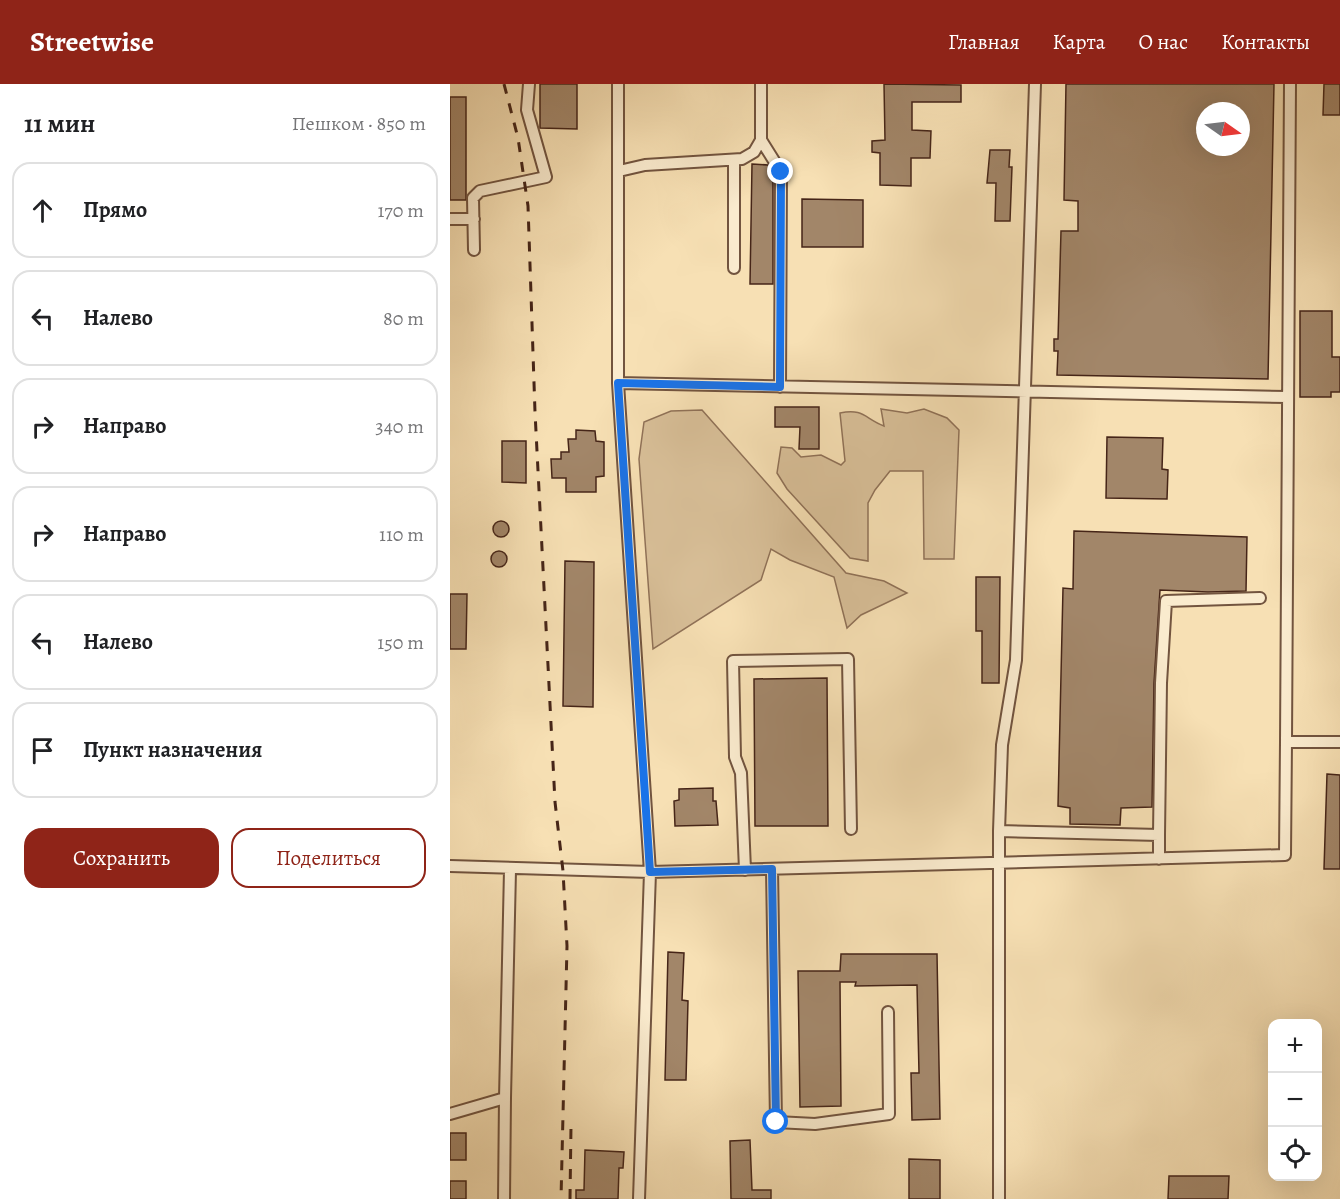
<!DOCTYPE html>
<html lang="ru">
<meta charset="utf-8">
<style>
:root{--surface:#fff;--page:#f2f2f2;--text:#202124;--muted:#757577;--line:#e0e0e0;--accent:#8f2418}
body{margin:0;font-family:Alegreya,serif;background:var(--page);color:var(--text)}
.controls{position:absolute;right:18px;bottom:18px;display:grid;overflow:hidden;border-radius:12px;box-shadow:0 6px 24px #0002}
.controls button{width:54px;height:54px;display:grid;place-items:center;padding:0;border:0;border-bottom:2px solid var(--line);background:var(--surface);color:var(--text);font:30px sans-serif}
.compass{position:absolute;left:746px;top:18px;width:54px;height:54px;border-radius:50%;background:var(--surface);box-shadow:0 6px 24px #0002;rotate:104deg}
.stop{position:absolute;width:18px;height:18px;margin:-14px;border:4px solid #1a73e8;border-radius:50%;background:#fff}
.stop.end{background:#1a73e8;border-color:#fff;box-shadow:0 2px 6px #0008}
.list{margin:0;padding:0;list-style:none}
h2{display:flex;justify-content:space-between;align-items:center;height:78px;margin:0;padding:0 24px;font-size:26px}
h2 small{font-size:20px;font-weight:400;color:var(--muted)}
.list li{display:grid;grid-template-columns:39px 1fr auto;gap:18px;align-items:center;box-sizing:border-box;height:96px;margin:0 12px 12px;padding:0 12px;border:2px solid var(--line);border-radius:18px}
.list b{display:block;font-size:22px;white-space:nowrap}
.list em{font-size:20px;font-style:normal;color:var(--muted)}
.actions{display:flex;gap:12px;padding:18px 24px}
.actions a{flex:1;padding:14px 0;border:2px solid var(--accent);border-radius:18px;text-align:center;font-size:21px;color:var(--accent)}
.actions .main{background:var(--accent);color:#fff}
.icon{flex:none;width:33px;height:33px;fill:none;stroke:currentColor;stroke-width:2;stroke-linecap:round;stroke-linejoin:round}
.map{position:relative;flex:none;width:890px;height:1115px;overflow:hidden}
header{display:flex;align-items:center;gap:36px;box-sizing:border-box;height:84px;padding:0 30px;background:var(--accent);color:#fff}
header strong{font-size:28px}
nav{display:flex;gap:33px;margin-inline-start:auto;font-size:21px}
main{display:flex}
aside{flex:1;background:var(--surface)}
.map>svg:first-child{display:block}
.green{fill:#d9c099;stroke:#907258;stroke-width:1.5}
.building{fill:#a28669;stroke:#462518;stroke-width:1.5;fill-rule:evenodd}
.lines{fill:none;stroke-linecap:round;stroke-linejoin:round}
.minor-casing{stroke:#72543f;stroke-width:14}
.minor{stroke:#faebce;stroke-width:10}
.rail{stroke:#462518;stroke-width:3;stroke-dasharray:10 10;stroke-linecap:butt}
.route{stroke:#1a73e8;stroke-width:8}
</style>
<header>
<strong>Streetwise</strong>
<nav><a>Главная</a><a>Карта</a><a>О нас</a><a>Контакты</a></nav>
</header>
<main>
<aside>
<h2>11 мин<small>Пешком · 850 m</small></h2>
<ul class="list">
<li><svg class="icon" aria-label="ahead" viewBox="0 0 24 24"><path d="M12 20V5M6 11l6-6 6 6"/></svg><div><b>Прямо</b></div><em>170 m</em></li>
<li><svg class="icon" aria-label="left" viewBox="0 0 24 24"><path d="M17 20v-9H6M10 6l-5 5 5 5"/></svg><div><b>Налево</b></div><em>80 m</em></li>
<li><svg class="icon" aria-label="right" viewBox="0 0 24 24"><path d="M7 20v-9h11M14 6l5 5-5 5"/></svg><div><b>Направо</b></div><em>340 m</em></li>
<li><svg class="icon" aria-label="right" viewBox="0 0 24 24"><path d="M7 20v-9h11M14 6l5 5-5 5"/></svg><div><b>Направо</b></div><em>110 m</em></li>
<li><svg class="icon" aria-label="left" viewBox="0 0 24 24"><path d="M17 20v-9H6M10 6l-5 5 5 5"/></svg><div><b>Налево</b></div><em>150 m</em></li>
<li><svg class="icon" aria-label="arrive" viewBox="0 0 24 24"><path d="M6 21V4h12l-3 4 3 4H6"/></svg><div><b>Пункт назначения</b></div></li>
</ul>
<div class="actions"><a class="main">Сохранить</a><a>Поделиться</a></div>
</aside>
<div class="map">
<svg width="890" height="1115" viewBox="0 0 890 1115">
<rect width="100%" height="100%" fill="#f7e0b4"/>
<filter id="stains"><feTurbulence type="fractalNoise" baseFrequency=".00333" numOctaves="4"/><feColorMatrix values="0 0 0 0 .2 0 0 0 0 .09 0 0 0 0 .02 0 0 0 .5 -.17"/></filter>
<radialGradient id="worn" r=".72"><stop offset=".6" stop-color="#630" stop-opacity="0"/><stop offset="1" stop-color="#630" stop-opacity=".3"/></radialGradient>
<path class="green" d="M431 325 457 329 474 325 497 334 509 346 504 475H474L473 387H440L425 406 418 419V477L400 474 337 405 327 389 331 363 342 364 351 373 371 371 391 381 395 377 390 329C414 324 415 335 434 342Z
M252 326 396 489 434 497 457 509 411 531 397 544 384 493 340 476 321 465 311 496 203 565 189 375 194 338 221 327Z"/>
<path class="building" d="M90 0H127V45L90 44Z
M434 0 511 1V18H462V46L481 47 480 74H461V102L430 101V69L422 68V57L435 56Z
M616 0H824L818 295 607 291 608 267H604V255H608L611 147H628V117L614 116ZM755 27H791V63H755Z
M874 0H890V31H873Z
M0 13H16V116H0Z
M540 66H560L559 83H562L560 137H545L546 99H537Z
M302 80 318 81 323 90V200H300Z
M352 115 413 116V163H352Z
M850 227H882V273H890V308H881V313H850Z
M325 323H369V365H349L350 343H325Z
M126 346 145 347 146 357 154 358V392L146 393V408H116V394H102L101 375H111V368H119L118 355H126Z
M657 353 713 354 712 385 718 386 717 415 656 414Z
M52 357H76V399L52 398Z
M43 445a8 8 0 1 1 16 0a8 8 0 1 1-16 0Z
M624 447 797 453 796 507 758 508 710 506 704 599 702 723 671 724 670 741 620 740V724L608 722 613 504 623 505Z
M41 475a8 8 0 1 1 16 0a8 8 0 1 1-16 0Z
M115 477 144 478 143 623 113 622Z
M526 493H550L549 599H532V547H526Z
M0 510H17L16 565H0Z
M377 594 378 742H305L304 595Z
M877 690 890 691V785H874Z
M263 704V717H266L268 741 225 742 224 717 229 716V705Z
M218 868 234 869 232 916 238 917 236 996H215Z
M391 870H487L490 1035 462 1036 461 989H469L467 901 405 902 406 898H390L391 1022 350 1023 348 887H390Z
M0 1049H16V1076H0Z
M300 1056 302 1106H321V1115H281L280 1057Z
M135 1066 174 1068 173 1084H169L168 1115H126V1106H134Z
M459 1075 490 1076V1115H459Z
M719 1092H779L778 1115H718Z
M0 1097H16V1115H0Z"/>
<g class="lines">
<g class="minor-casing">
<path id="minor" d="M168 0V299L200 788 189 1115
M311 0V56L331 88 330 303
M840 0 836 658H890
M169 87 195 81 292 75 304 68 311 56
M0 135H24
M24 166 23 114 30 107 96 93 77 26 79 0
M284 184V76
M168 299 837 313
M549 747 709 751V775
M709 751 711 599 716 517 810 514
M0 782 200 788 835 771 836 658
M322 785 326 1038 365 1040 439 1030 438 928
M295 786 291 689 285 673 283 577 398 575 401 745
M0 1030 55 1014 60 786
M54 1115 55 1014
M549 1115V747L552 661 566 576 585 0"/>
</g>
<use href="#minor" class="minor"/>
<path class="rail" d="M54 0 68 54 78 122 85 328 105 718 113 787 117 862 111 1115
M120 1115 121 1041"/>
</g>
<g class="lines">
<path class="route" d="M326 1038 322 785 200 788 168 299 330 303 331 88"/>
</g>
<rect width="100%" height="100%" filter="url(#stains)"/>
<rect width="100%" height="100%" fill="url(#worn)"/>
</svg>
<div class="controls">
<button>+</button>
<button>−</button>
<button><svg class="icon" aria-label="locate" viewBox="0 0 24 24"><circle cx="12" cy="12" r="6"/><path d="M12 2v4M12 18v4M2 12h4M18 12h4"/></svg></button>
</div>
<svg class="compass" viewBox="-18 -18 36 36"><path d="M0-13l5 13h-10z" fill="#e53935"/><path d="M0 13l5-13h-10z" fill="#757577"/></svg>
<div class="stop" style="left:326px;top:1038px"></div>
<div class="stop end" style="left:331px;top:88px"></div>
</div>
</main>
